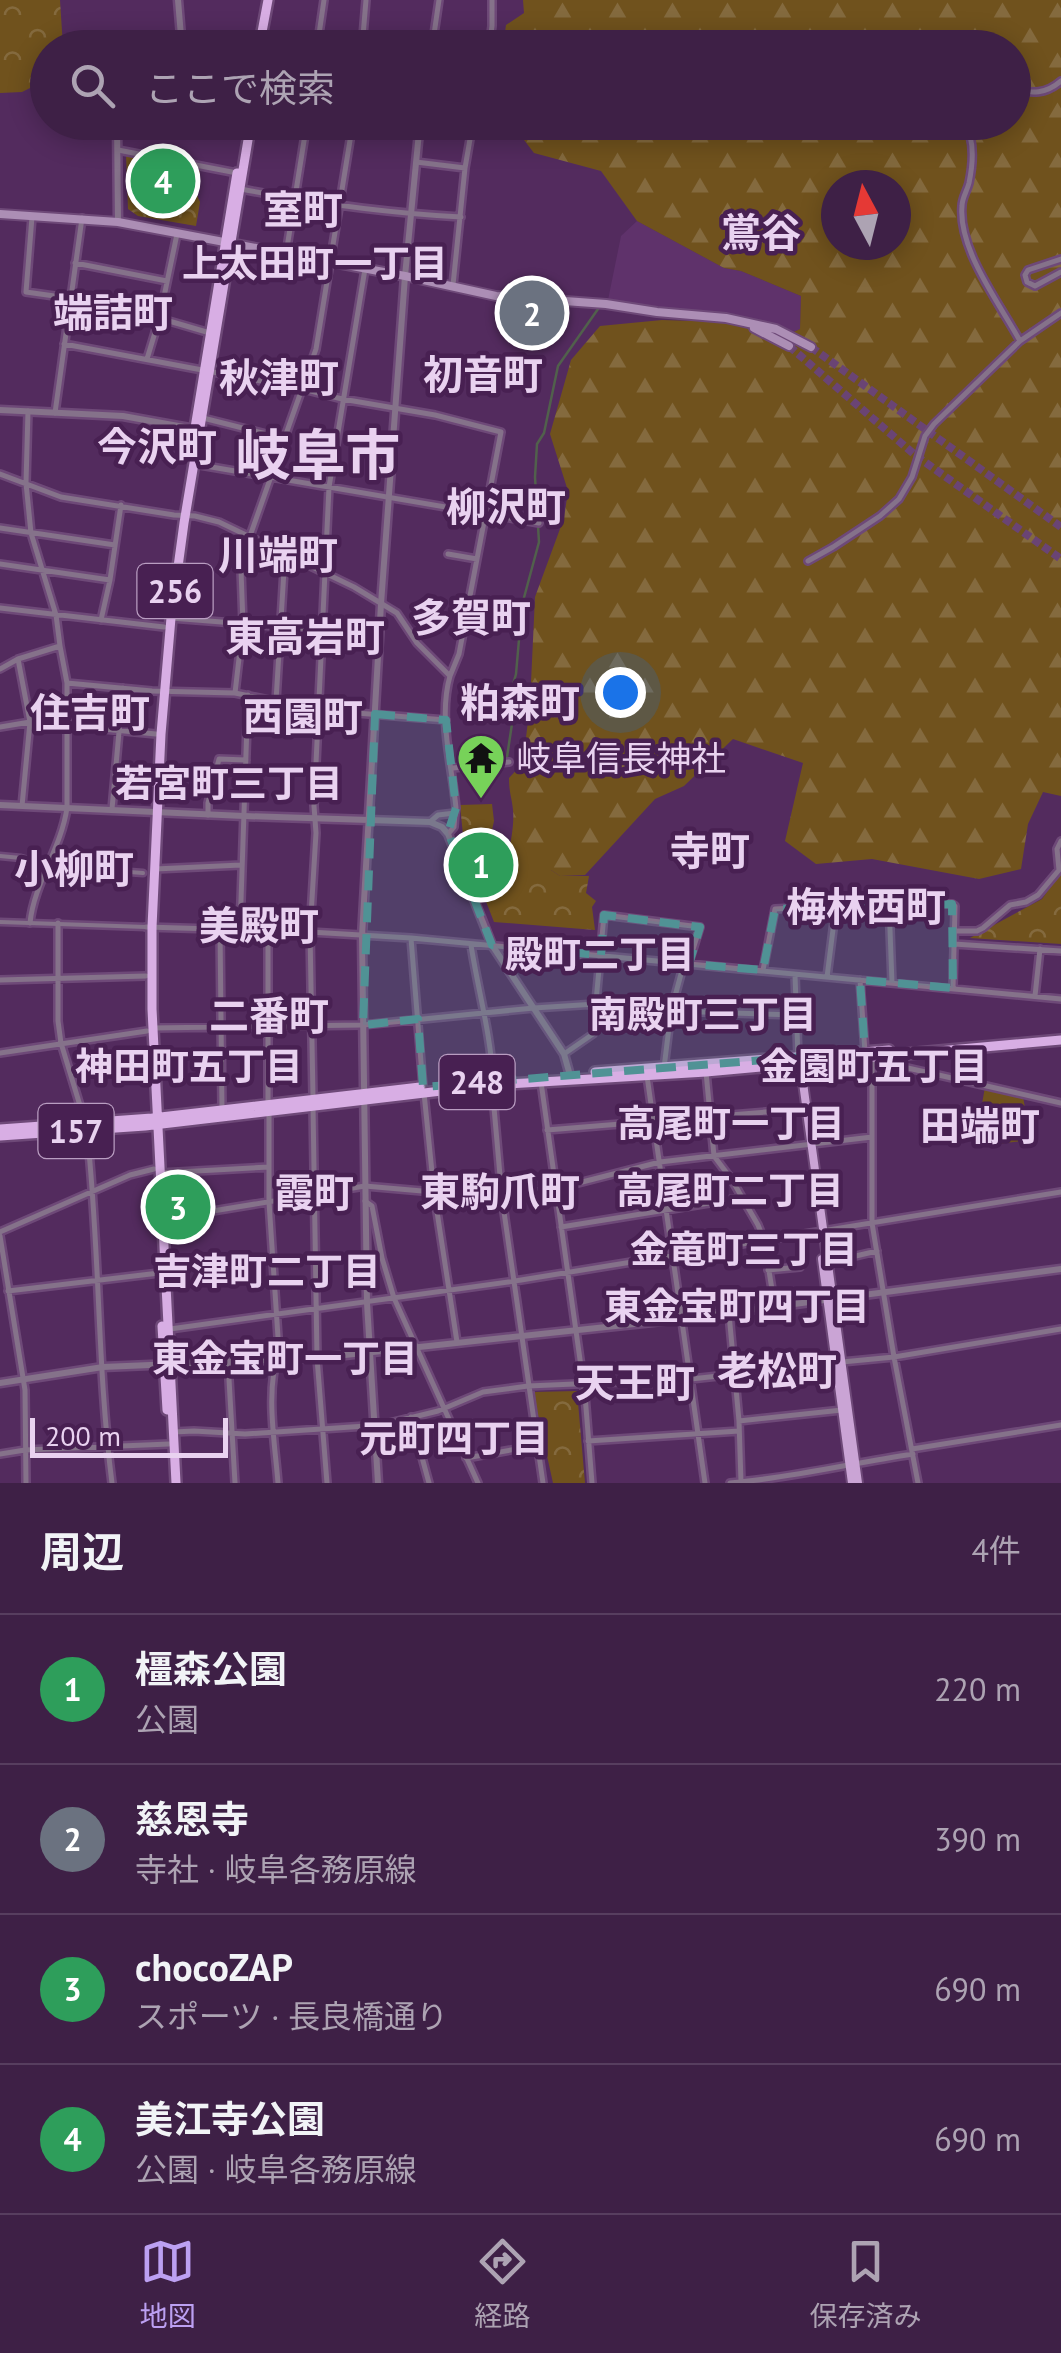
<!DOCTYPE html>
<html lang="ja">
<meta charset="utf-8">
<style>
:root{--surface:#3e2046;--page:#492d51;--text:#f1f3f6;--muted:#ada3b3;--line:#573e5f;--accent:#bca0f2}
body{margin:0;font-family:"PT Sans","Noto Sans JP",sans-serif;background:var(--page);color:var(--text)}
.compass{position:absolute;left:821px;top:170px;width:90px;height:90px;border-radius:50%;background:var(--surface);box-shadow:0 5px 25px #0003;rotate:353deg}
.scale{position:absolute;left:30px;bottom:25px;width:198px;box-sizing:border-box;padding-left:10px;border:5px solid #e9d2f0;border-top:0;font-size:28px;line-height:35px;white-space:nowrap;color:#e9d2f0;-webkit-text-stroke:8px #482052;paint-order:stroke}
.you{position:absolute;left:620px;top:692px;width:35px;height:35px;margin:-25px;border:8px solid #fff;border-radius:50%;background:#1a73e8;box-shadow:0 0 0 15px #1a73e833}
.badge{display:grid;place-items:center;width:65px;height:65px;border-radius:50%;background:var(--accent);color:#fff;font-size:32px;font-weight:700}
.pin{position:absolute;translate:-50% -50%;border:5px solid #fff;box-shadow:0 2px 10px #0006}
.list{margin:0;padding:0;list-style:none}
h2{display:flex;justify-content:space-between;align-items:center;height:130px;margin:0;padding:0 40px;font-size:42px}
h2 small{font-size:32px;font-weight:400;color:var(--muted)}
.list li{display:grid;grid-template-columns:65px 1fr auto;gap:30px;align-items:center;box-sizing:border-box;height:150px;padding:0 40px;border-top:2px solid var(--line)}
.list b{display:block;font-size:38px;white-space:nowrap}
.list p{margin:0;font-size:32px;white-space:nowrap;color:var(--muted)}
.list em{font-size:32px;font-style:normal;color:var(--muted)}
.icon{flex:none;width:55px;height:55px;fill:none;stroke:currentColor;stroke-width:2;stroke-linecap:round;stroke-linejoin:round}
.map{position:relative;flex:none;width:1061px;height:1483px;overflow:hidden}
.search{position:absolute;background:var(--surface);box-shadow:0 5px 25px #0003;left:30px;right:30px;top:30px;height:110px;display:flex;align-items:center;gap:25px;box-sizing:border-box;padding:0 35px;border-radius:55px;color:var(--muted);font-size:38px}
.sheet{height:730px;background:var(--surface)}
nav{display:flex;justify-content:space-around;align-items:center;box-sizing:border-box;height:140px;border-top:2px solid var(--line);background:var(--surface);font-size:28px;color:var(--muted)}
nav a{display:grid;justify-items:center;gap:5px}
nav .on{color:var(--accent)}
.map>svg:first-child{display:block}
.built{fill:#5f326b}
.forest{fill:url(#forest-firs);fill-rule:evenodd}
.park{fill:url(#park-crowns)}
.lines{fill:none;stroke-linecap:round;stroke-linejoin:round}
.stream{stroke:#51604c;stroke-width:2.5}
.secondary-tunnel{stroke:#6a4474;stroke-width:8;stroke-dasharray:8 4;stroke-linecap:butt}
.pedestrian-casing{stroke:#6e4978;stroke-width:9}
.minor-casing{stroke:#6e4978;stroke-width:10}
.tertiary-casing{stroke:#6e4978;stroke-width:11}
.secondary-casing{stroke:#6e4978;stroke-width:12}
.primary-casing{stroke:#6e4978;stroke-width:12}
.trunk-casing{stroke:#6e4978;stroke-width:14}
.pedestrian{stroke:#85728a;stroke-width:4}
.minor{stroke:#85728a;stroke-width:5}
.tertiary{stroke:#85728a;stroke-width:6}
.secondary{stroke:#ac8eb5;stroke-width:8}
.primary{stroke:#caa4d5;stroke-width:8}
.trunk{stroke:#d8aee4;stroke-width:9}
.marked{fill:#509295;fill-opacity:0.2;stroke:#509295;stroke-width:8;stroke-dasharray:20 12;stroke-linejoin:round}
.labels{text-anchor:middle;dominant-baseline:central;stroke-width:9;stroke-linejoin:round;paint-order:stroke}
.shield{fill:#482052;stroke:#b99dc1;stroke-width:2.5}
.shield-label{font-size:32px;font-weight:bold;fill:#e9d2f0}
.poi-label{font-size:35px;fill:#e9d2f0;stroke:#482052;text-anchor:start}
.neighbourhood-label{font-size:38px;font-weight:bold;fill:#e9d2f0;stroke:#482052}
.quarter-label{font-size:40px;font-weight:bold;fill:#e9d2f0;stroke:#482052}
.town-label{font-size:55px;font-weight:bold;fill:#e9d2f0;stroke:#482052}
</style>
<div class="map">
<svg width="1061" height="1483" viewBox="0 0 1061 1483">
<defs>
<pattern id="forest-firs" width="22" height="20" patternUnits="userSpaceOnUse" patternTransform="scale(2.5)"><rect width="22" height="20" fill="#70521d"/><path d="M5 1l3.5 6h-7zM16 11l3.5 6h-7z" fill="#846a3e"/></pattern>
<pattern id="park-crowns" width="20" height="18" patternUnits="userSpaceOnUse" patternTransform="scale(2.5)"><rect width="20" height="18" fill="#70521d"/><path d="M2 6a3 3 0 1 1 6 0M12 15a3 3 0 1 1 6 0" fill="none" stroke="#846a3e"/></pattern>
</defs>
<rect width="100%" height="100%" fill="#532b5e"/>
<path class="built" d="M637 221 724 268 741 271 801 296 800 329 794 332 746 318 608 300 621 236Z"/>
<path class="forest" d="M523 0H1061V796L1043 792 1028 824 1021 869 979 879 872 859 816 864 785 841 803 763 733 739 684 786 655 799 585 875 560 876 551 870 520 907 503 897 498 882C507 865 515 830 513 810 512 798 509 793 509 778L523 763 530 704 535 597 564 518 568 491 550 434 571 360 600 326 662 320 724 322 781 338 800 329 801 296 741 271 724 268 637 221 601 171 534 153 511 123 1014 122V48L503 47 506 25 524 13ZM836 185H896V245H836Z"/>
<path class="park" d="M0 0H60L63 47 48 48 47 83 38 84 22 92 0 93Z
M126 154 200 170 196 193 200 202 196 226 138 216 128 209Z
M492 804 494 821 487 853 496 889 518 895 526 882 539 870H551L560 876H589L586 893 596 901 592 907 595 930 494 922 464 845 460 805Z
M1061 872V944L970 938 1042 899Z
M985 1087 1023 1097 1031 1140 980 1146 978 1127Z
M577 1391 585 1483H553L533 1392Z"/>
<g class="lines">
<path class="stream" d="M507 757 513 717 511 692 516 674 522 605 539 542 535 477 537 444 544 433 558 366 598 309"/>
<path class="secondary-tunnel" d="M789 346 915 455 1061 559
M811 347 1061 527"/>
<g class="pedestrian-casing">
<path id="pedestrian" d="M0 856 21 858 49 866 143 873
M0 922 146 927"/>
</g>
<g class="minor-casing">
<path id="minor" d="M317 48 324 0
M362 48 366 0
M432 48 439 0
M489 48 492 26V0
M1014 89C1032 94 1046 94 1061 81
M964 122C975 139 973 164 969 183 967 191 962 198 962 206 958 250 1000 304 1020 341
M118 150 237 173
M416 162 465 168
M241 189C314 203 387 213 461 217
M32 217 26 292 111 304 210 333
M286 254 307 122
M1061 259 1028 270 1025 275 1027 282 1035 286 1061 272
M75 263 167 281
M453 285 465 168 473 122
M64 344 303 389 342 399 435 415 501 432 459 654 450 676
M147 359 160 316 177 234
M55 413 82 218
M203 418 286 439
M194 464 539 523
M0 474 61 497 174 515 195 516 219 522 354 587 397 613 417 643 450 676C438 718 452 765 456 808L455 813 438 815 430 822
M0 528 115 545
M448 554 477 559
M808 561 833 547 880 516 899 499 912 477 925 436 934 424 1020 341 1061 313
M0 564 110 580
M0 608 164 627
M171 618 322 630
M101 620 110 580 121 505
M18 659 30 722 22 806
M0 669 18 659 60 646 56 615 31 533 26 483 28 411
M67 683 152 691 235 693 318 710 446 720
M235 693 243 624 241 570 250 536 316 349 353 122
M276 701 285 554
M0 727 30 722 156 734
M453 768 509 762
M112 809 123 688
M208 815V803L219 759 246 760
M448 834 454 827 455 813
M155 869 241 865
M889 903 892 983
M30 923C34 883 61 849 67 808V683L60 646
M58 923V1021L61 1043 85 1122
M146 927 310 932 411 938 1061 999
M220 929 222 1110
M240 930 248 695
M268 931V1103
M954 931H977L983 928 1010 905 1026 902 1038 895 1059 870 1057 849 1061 841
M411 938 423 1087
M954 944 1061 951
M471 945C478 990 491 1035 493 1080
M763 970 775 909 889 903 952 904 955 906 953 988
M795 975 798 1057
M827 977 836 906
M0 980 146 976
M860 980 865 1052
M1035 996 1040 949
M152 1028 363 1025 534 1008 596 1004 671 1011 796 1015
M0 1053 147 1031
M564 1054 593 1034 604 915 700 927 689 962
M872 1057V1223L894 1357 918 1483
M893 1057 899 1066 1061 1103
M664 1068 671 1011 684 963
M706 1072 714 1156 732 1180 758 1225 764 1240 775 1308
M647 1076 705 1483
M541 1082 585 1395 592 1483
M492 1085 502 1198 543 1483
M424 1093 434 1192 457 1342
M313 1097 310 932 316 833 314 806 329 487 365 269
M313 1106 317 1358 327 1483
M269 1114V1202L279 1352C265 1390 275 1443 278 1483
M547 1130 803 1109
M87 1132C100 1249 97 1367 112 1483
M160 1173 269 1167
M365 1201 372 1206 382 1258 394 1298 478 1483
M164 1219 365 1186 502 1198 555 1189 660 1162 872 1137
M561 1227 740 1198
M0 1232 130 1175 154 1169
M0 1236 25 1390 26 1483
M826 1263 877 1251
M768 1270 800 1267
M8 1291 159 1273
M729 1314 739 1421 741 1482
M170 1329 515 1281 1061 1192
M228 1362 235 1483
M842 1362 894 1357 1061 1329
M411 1417 429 1483
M739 1421 842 1410
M174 1432 194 1431 245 1434 381 1425 438 1411 483 1392 528 1386 691 1379 836 1363
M588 1441 739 1431
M912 1449 1061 1425
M0 1454 25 1450 169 1444
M466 1458 539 1445
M730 1483C791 1478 852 1463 913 1454"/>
</g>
<g class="tertiary-casing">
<path id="tertiary" d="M178 0 182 48
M117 122 118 222
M0 410 123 416 195 429
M0 805 244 816 430 822 442 827 448 834 492 945 564 1054 571 1079
M0 1383 103 1367 317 1358 681 1319 1061 1269
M378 1483 367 1303 362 936 381 604 405 276 420 122"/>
</g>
<g class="secondary-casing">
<path id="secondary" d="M0 214 118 222 405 276 496 296 606 304 657 312 726 318 776 329 811 347
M754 328 789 346"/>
</g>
<g class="primary-casing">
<path id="primary" d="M800 1061 858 1483
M822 1259 852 1483"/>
</g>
<g class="trunk-casing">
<path id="trunk" d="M259 48 268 0
M194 434 237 173
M850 1053 889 1050
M595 1072 809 1056
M0 1129 152 1118 420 1087
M0 1136 145 1126 492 1085 706 1072 1061 1040
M162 1326 167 1410
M176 1483 152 1009V927L161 734 171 618 184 523 251 122"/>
</g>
<use href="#pedestrian" class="pedestrian"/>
<use href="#minor" class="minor"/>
<use href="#tertiary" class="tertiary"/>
<use href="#secondary" class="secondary"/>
<use href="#primary" class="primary"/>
<use href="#trunk" class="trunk"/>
</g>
<path class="marked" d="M375 714 446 720 456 808 448 832 492 945 601 955 604 915 700 927 689 964 763 970 775 909 952 904 953 988 860 980 865 1052 423 1087 418 1019 363 1025Z"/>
<defs>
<g id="temple-pin" transform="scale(2.5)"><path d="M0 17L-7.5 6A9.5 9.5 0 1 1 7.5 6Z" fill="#77d259" stroke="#482052"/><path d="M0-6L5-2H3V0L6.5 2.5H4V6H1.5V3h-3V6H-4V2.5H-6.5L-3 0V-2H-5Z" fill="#111"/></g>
</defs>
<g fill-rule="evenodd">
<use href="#temple-pin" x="481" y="758"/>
</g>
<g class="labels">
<g class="shield">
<rect x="137.5" y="564" width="75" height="54" rx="8"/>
<rect x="439.5" y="1055" width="75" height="54" rx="8"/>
<rect x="38.5" y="1104" width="75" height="54" rx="8"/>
</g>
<g class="shield-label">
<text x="175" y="591">256</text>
<text x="477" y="1082">248</text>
<text x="76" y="1131">157</text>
</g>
<g class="poi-label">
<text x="516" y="758">岐阜信長神社</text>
</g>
<g class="neighbourhood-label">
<text x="315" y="262">上太田町一丁目</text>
<text x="229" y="782">若宮町三丁目</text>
<text x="600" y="953">殿町二丁目</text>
<text x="703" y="1013">南殿町三丁目</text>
<text x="189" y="1065">神田町五丁目</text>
<text x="874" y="1065">金園町五丁目</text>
<text x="731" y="1122">高尾町一丁目</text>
<text x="730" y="1189">高尾町二丁目</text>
<text x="744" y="1248">金竜町三丁目</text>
<text x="267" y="1270">吉津町二丁目</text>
<text x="737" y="1305">東金宝町四丁目</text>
<text x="285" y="1357">東金宝町一丁目</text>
<text x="454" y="1437">元町四丁目</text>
</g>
<g class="quarter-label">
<text x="303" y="209">室町</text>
<text x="761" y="232">鴬谷</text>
<text x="113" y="312">端詰町</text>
<text x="483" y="374">初音町</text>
<text x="279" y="377">秋津町</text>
<text x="157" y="446">今沢町</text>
<text x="506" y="506">柳沢町</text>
<text x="278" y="554">川端町</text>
<text x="471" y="617">多賀町</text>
<text x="305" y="636">東高岩町</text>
<text x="520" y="702">粕森町</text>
<text x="90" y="712">住吉町</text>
<text x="303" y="716">西園町</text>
<text x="710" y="850">寺町</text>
<text x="74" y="868">小柳町</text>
<text x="866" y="906">梅林西町</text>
<text x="259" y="925">美殿町</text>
<text x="269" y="1015">二番町</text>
<text x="980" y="1125">田端町</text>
<text x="500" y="1191">東駒爪町</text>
<text x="314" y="1192">霞町</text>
<text x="777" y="1370">老松町</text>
<text x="635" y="1382">天王町</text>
</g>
<g class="town-label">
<text x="318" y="454">岐阜市</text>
</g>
</g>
</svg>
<svg class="compass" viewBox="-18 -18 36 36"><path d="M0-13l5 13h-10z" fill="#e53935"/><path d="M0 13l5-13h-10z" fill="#ada3b3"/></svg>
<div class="scale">200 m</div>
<div class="you"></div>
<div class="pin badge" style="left:481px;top:865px;background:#2e9e5b">1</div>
<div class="pin badge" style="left:532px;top:313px;background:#6b7280">2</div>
<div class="pin badge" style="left:178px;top:1207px;background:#2e9e5b">3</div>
<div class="pin badge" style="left:163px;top:181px;background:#2e9e5b">4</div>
<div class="search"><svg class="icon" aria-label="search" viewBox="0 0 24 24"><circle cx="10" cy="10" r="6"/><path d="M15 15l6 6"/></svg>ここで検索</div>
</div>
<section class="sheet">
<h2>周辺<small>4件</small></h2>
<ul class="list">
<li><span class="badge" style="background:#2e9e5b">1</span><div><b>橿森公園</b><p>公園</p></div><em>220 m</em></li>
<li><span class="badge" style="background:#6b7280">2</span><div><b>慈恩寺</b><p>寺社 · 岐阜各務原線</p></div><em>390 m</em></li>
<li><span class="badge" style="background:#2e9e5b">3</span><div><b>chocoZAP</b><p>スポーツ · 長良橋通り</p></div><em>690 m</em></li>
<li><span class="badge" style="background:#2e9e5b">4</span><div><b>美江寺公園</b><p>公園 · 岐阜各務原線</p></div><em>690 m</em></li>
</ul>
</section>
<nav>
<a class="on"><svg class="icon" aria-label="map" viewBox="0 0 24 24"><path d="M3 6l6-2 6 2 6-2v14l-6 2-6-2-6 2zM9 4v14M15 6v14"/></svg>地図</a>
<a><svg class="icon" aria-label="directions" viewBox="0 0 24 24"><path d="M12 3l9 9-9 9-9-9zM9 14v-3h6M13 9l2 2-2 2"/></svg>経路</a>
<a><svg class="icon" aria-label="saved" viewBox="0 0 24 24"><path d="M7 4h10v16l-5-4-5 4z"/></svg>保存済み</a>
</nav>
